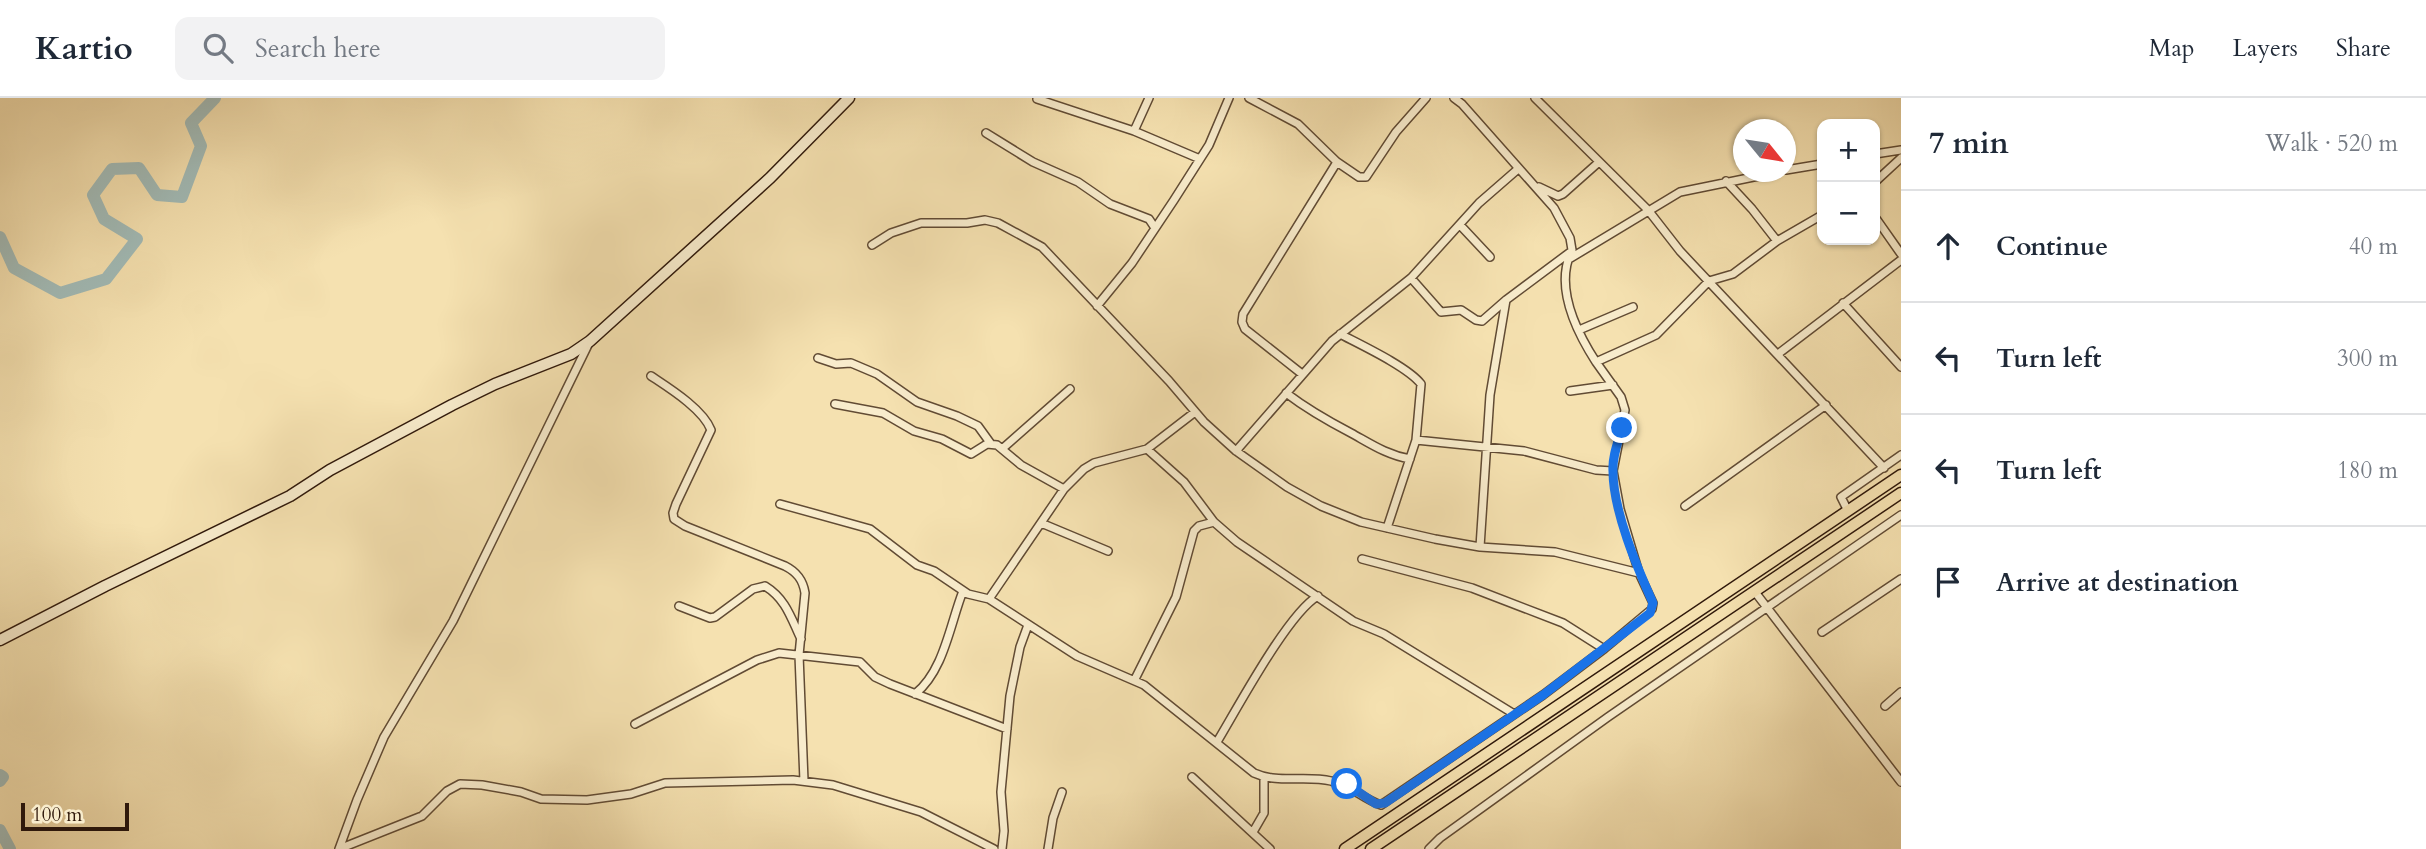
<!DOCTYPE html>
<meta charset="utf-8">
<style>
:root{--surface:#fff;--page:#f2f2f3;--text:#1f2937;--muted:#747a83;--line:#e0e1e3}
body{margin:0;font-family:Cardo,serif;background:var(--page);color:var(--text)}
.controls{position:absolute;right:21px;top:21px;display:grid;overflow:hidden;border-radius:14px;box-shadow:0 2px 5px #0004}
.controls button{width:63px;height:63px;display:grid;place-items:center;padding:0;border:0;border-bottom:2px solid var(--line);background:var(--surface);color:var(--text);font:35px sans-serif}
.compass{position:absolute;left:1733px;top:21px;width:63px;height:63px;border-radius:50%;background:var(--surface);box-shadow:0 2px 5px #0004;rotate:120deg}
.scale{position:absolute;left:21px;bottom:18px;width:108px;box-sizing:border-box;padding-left:7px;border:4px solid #30190b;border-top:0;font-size:19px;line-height:24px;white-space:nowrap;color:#30190b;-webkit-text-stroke:5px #f8eccc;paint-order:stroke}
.stop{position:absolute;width:21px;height:21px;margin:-16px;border:5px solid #1a73e8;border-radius:50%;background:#fff}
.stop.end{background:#1a73e8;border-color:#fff;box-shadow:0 2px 7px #0008}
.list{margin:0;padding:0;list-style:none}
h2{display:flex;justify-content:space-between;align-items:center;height:91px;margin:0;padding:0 28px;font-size:30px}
h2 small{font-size:23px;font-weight:400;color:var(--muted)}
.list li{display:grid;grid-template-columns:46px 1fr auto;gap:21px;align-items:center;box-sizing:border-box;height:112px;padding:0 28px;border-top:2px solid var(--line)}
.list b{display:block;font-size:26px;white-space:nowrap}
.list em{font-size:23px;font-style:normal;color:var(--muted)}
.icon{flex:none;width:38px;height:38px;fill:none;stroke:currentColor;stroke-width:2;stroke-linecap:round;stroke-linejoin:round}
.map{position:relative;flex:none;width:1901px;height:751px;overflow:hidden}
header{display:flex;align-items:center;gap:42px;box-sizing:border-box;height:98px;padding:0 35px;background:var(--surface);border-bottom:2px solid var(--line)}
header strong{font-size:33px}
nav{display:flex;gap:38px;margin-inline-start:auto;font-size:24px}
.search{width:490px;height:63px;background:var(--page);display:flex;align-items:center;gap:18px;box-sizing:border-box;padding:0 24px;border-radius:14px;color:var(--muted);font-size:26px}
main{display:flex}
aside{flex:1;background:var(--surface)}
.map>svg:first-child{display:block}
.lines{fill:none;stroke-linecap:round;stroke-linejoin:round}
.river{stroke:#a2bbb7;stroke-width:12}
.street-casing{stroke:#614b34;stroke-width:10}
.secondary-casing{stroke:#30190b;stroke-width:13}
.primary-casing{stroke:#30190b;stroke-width:13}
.street{stroke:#f8eccc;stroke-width:7}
.secondary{stroke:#f8eccc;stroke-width:10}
.primary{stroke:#f5e1b0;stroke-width:10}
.route{stroke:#1a73e8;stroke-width:9}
</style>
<header>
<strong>Kartio</strong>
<div class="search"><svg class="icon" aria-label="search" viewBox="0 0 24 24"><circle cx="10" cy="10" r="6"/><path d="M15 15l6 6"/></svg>Search here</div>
<nav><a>Map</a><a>Layers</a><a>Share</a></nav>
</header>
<main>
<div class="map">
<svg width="1901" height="751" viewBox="0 0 1901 751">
<rect width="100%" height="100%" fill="#f5e1b0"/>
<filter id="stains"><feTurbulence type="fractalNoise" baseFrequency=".00286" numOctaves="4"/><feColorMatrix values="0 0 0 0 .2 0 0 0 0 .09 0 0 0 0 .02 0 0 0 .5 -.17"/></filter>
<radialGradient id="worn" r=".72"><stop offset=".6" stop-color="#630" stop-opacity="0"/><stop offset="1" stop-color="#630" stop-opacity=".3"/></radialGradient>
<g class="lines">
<path class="river" d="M0 139 14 170 60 195 106 181 137 141 104 121 93 97 112 71 139 70 157 97 182 99 201 48 191 25 215 0
M0 677 3 679 0 683
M0 732 10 751"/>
<g class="street-casing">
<path id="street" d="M1249 0 1298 26 1337 64 1359 79H1366L1396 34 1426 0
M1454 0 1462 6 1554 110 1570 140 1572 152C1554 188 1576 233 1596 264L1656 237 1709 183 1733 176 1777 143 1822 117
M1535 0 1648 112 1680 153 1884 370
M1037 1 1134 33 1200 61
M1134 33 1149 0
M986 35 1033 64 1078 84 1110 106 1149 121 1155 130
M1875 56 1901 52
M1786 72 1822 66
M1726 83 1752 111 1777 143
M1875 84 1901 60
M1539 89 1558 98 1563 96 1599 64
M1875 119 1901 156
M1460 127 1490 159
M872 147 891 135 921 125H967L985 122 998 125 1042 149 1169 283 1204 324 1236 353 1287 389 1321 408 1361 424 1435 441 1480 449 1555 454 1639 475
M1569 161 1680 94 1778 74
M1411 180 1441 214 1461 212 1476 222 1482 223 1506 202 1569 155
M1843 205 1901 269
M1097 208 1132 165 1174 102 1209 47 1229 0
M1579 232 1633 209
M1340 236C1361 247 1408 269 1421 286L1416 342 1387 430
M1778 256 1901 162
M818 260 836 266 851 265 877 276 917 304 957 318 978 328 991 346
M1302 276 1245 231 1242 224 1243 216 1337 64
M651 278C669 290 703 311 711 332L676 406 673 415 674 421 685 428 785 468C797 474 803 482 805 495L799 557 804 683
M1570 293 1613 287
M1286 295C1307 311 1328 323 1351 335 1371 346 1387 357 1410 361
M835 306 883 315 914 333 942 341 971 356 987 346 997 347 1021 367 1064 391 1084 371 1094 365 1147 351 1195 314
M1416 342 1524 353 1596 372 1613 373
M1002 351 1070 291
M1147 351 1184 384 1214 424 1237 444 1353 523 1384 536 1514 616
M1236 353 1332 243 1411 180 1479 105 1518 71
M780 406 870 431 917 467 934 473 968 496 989 501 1064 391
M1685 408 1826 307
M1848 413 1841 399 1901 357
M1041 425 1108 453
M1480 449 1490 297 1506 202
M1362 461 1472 490 1563 525 1604 551
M1755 494 1901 684
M989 501 1077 558 1144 587 1254 675C1278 686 1306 677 1331 683 1351 687 1363 701 1381 707L1543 597 1604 551 1652 511 1653 505 1639 475 1620 411 1613 373 1625 312 1621 299 1596 264
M679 508 710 520 715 519 753 491 765 488C786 501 791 520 801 541
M1822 534 1901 481
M1135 581 1176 499 1194 433 1199 428 1214 424
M915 596C944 573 950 526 963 493
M1885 608 1901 594
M635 626 757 562 779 555 860 564 875 579 890 586 1007 631
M1217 644C1237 611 1288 515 1318 498
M1192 679 1270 751
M1253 734 1264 715V679
M339 751 422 718 447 693 460 686 482 687 521 694 541 701 587 702 631 696 665 685 793 682 833 687 921 714 994 751
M339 751 357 702 384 639 453 523 588 247
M1002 751 1004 733 1001 694 1010 598 1020 549 1028 527
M1048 751 1053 720 1062 694
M1429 751 1440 740 1608 619 1901 417"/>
</g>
<g class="secondary-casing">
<path id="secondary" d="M0 542 105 488 290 398 330 372 452 307 495 286 571 256 590 243 770 80 849 0"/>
</g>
<g class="primary-casing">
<path id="primary" d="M1345 751 1901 377
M1371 751 1901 395"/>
</g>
<use href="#street" class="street"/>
<use href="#secondary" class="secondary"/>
<use href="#primary" class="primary"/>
</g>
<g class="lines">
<path class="route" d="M1347 686 1376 706 1385 705 1543 597 1650 515 1653 505C1637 469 1613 413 1613 373 1612 359 1618 344 1622 330"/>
</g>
<rect width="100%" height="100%" filter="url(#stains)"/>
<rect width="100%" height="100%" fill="url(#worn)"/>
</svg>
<div class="controls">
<button>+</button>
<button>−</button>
</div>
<svg class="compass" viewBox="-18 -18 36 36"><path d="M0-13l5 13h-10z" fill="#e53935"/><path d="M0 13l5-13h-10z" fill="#747a83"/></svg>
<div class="scale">100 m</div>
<div class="stop" style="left:1347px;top:686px"></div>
<div class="stop end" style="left:1622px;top:330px"></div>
</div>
<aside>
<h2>7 min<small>Walk · 520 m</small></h2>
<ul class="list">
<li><svg class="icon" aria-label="ahead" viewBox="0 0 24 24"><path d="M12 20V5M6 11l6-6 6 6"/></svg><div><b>Continue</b></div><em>40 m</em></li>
<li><svg class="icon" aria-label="left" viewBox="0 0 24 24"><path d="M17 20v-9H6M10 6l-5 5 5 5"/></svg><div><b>Turn left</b></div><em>300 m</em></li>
<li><svg class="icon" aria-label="left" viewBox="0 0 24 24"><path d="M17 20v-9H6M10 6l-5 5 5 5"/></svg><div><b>Turn left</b></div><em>180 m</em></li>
<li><svg class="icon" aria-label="arrive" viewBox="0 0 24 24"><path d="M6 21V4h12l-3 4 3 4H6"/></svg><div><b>Arrive at destination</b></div></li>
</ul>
</aside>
</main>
